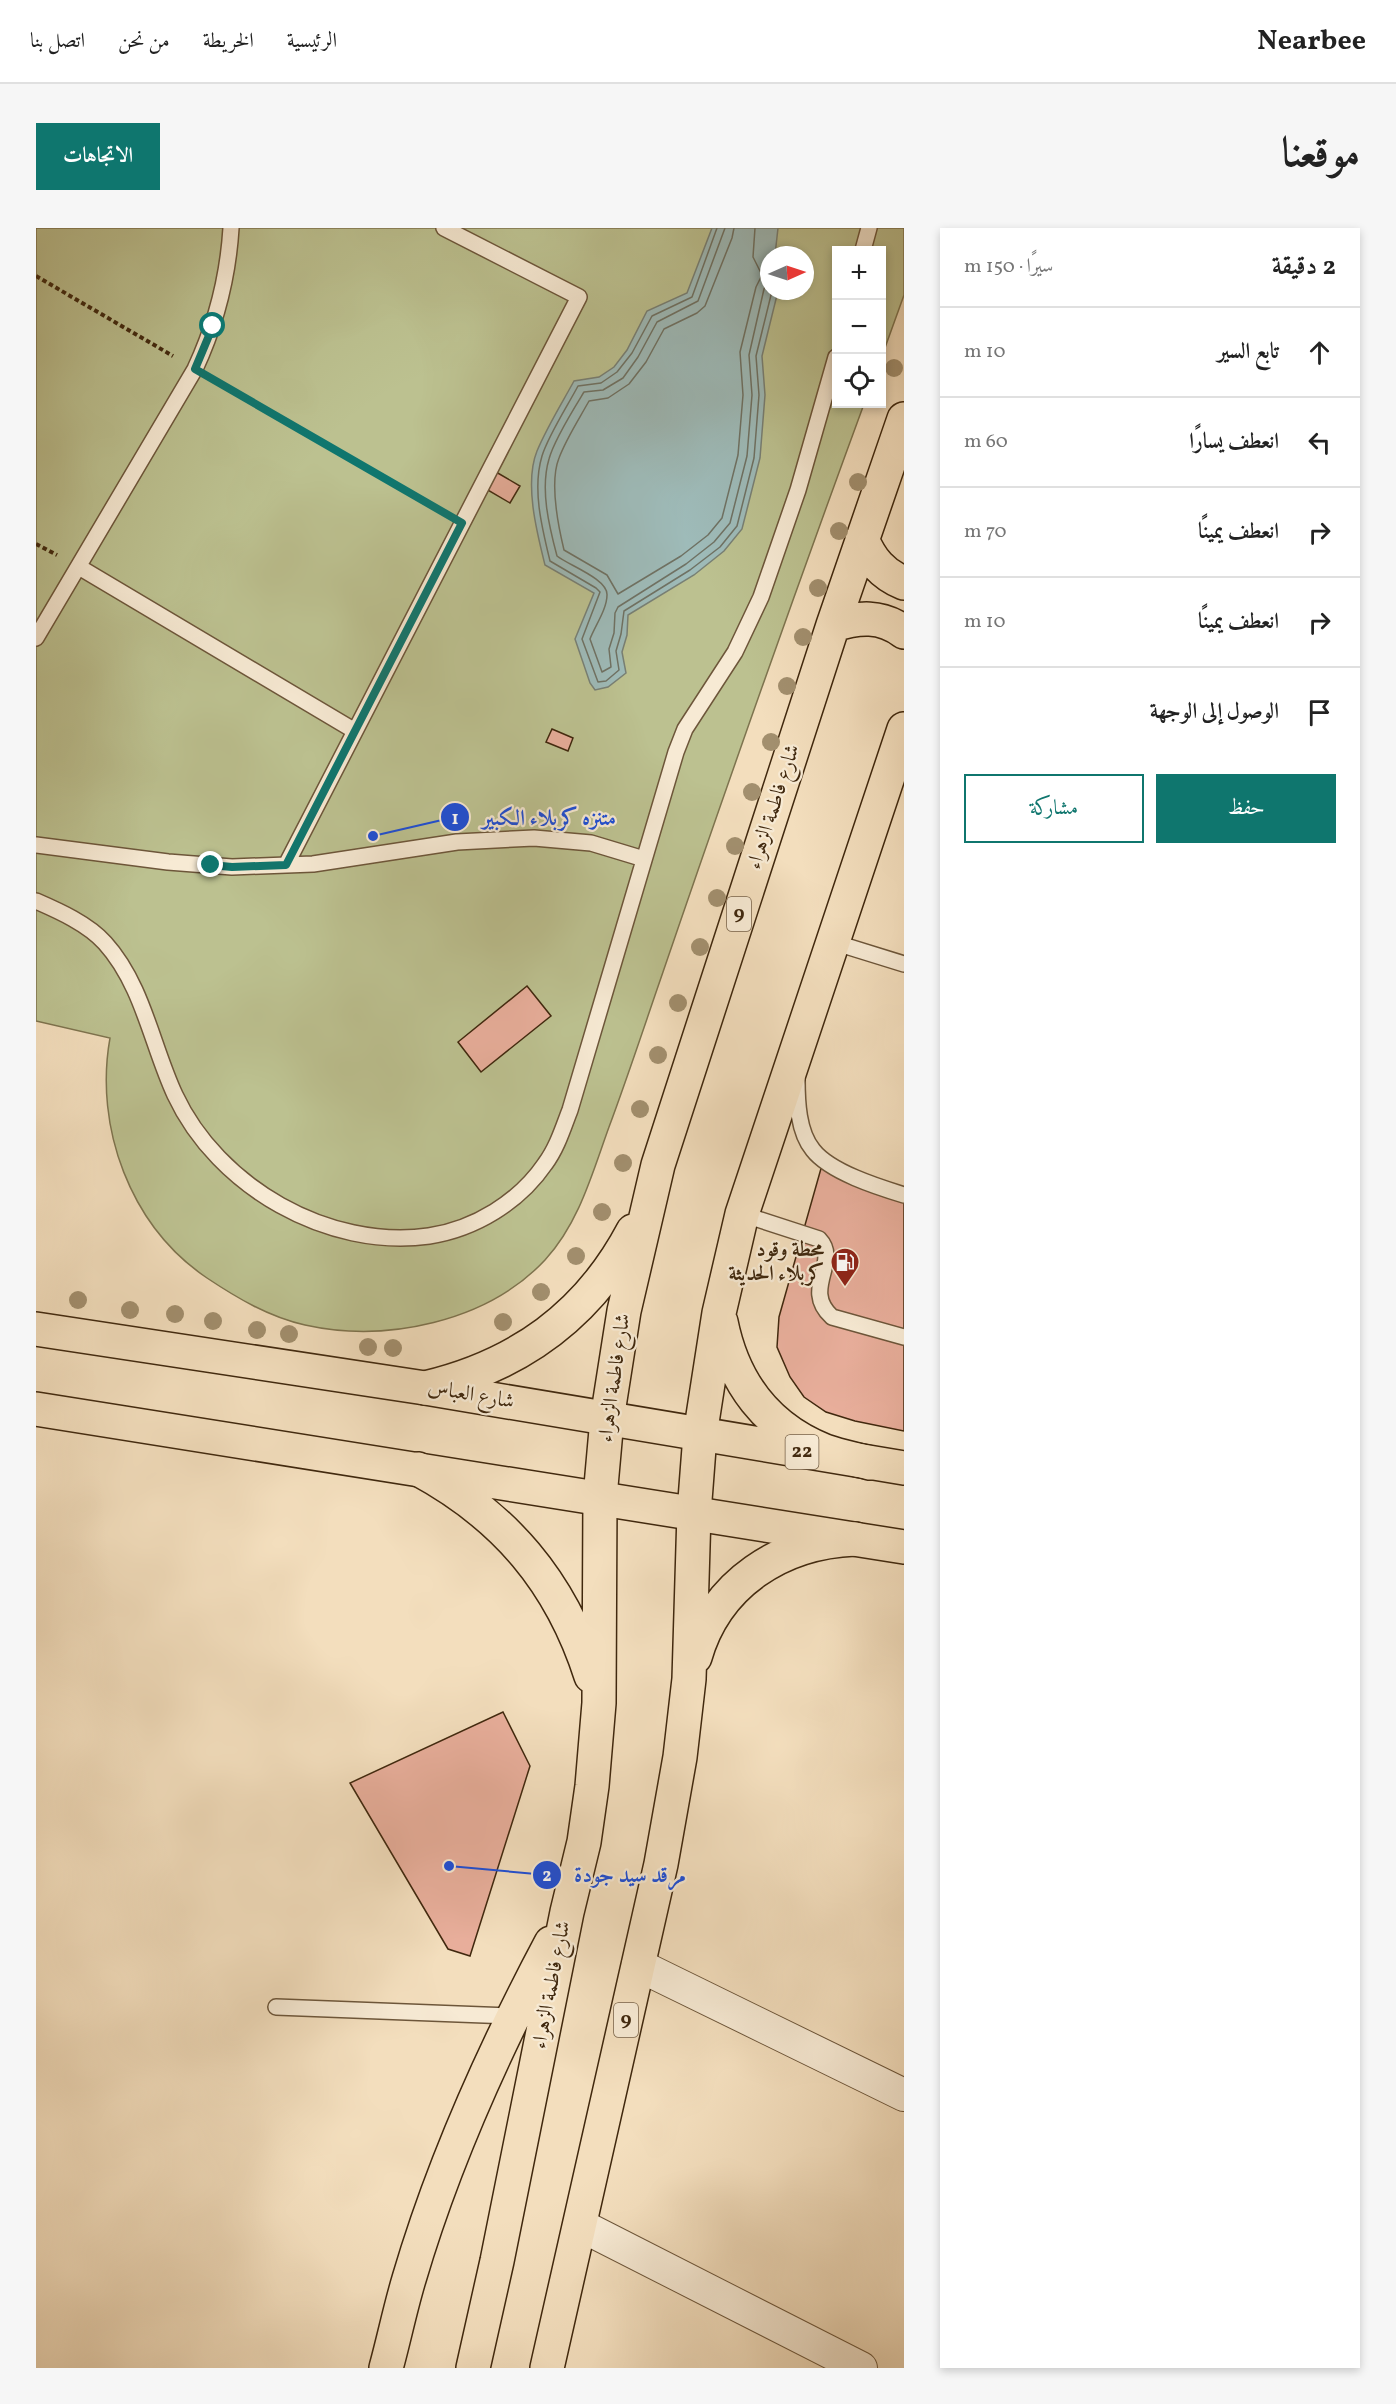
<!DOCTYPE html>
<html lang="ar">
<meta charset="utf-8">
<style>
:root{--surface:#fff;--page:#f6f6f6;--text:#222;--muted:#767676;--line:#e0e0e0;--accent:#0f766e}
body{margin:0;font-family:Vollkorn,Amiri,serif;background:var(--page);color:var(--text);direction:rtl}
.controls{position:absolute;right:18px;top:18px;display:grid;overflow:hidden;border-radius:0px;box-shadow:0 3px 9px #0003}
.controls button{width:54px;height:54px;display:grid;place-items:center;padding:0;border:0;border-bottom:2px solid var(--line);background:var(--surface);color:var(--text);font:30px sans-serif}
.compass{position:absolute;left:724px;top:18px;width:54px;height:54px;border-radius:50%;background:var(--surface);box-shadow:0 3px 9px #0003;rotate:87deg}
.stop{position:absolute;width:18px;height:18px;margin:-14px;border:4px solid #0f766e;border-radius:50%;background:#fff}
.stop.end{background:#0f766e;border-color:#fff;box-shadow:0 2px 6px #0008}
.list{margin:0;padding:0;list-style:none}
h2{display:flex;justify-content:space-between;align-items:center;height:78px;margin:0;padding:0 24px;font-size:26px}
h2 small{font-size:20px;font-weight:400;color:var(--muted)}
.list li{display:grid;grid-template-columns:39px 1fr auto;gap:18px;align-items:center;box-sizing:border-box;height:90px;padding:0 24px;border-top:2px solid var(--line)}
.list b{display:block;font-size:22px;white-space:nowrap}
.list em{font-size:20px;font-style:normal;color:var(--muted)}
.actions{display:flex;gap:12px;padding:18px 24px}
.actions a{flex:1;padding:14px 0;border:2px solid var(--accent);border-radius:0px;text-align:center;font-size:21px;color:var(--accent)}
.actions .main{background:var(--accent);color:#fff}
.icon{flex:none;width:33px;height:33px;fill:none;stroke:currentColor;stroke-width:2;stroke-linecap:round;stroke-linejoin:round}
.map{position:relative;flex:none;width:868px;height:2140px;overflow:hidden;direction:ltr;border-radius:0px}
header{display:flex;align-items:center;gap:36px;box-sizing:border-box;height:84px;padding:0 30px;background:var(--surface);border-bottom:2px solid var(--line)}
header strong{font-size:28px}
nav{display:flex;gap:33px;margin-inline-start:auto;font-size:21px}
.intro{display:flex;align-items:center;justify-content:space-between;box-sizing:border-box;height:144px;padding:0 36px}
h1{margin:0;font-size:42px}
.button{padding:15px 27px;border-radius:0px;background:var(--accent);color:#fff;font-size:21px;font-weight:700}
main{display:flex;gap:36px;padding:0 36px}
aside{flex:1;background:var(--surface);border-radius:0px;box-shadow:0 3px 9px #0003}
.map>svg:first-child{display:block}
.green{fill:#bcc190;stroke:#7e744f;stroke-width:1.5;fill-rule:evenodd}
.water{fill:#9ebbb9;stroke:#788075;stroke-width:1.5}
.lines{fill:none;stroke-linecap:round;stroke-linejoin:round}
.shore{stroke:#6f7264;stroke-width:1.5}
.building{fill:#e8ae9b;stroke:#40280e;stroke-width:1.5}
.lane-casing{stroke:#6d563a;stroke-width:18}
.street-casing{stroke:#6d563a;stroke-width:34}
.primary-casing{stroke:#40280e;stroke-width:36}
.highway-casing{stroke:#40280e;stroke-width:36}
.path{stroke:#40280e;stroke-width:4;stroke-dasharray:4.5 3;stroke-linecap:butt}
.lane{stroke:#f7ead4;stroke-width:15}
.street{stroke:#f7ead4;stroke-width:32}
.primary{stroke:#f3debd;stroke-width:33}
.highway{stroke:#f3debd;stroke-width:33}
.tree{fill:#a28f6e}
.route{stroke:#0f766e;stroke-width:8}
.labels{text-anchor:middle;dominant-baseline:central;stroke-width:4.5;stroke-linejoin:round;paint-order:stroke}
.shield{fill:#f7ead4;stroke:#776249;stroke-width:1.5}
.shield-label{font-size:20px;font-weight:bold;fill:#40280e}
.street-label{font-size:21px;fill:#40280e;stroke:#f7ead4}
.poi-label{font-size:21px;font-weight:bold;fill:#40280e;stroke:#f7ead4;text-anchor:end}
.leader{fill:none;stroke:#1d4ed8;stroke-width:2}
.callout-dot{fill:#1d4ed8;stroke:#f7ead4;stroke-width:2}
.mark-label{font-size:18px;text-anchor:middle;font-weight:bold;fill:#fff}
.callout-label{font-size:22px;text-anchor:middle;font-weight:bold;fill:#1d4ed8;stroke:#f7ead4;stroke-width:4.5;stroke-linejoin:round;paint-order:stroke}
</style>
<header>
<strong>Nearbee</strong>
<nav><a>الرئيسية</a><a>الخريطة</a><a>من نحن</a><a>اتصل بنا</a></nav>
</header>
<div class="intro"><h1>موقعنا</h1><a class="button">الاتجاهات</a></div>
<main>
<aside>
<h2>2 دقيقة<small>سيرًا · 150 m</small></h2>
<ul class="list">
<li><svg class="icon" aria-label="ahead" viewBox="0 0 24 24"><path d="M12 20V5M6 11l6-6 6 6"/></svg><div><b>تابع السير</b></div><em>10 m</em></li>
<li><svg class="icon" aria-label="left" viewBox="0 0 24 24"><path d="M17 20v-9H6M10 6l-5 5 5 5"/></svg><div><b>انعطف يسارًا</b></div><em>60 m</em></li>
<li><svg class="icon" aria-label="right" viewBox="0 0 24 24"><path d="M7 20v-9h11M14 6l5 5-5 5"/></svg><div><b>انعطف يمينًا</b></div><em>70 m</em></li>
<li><svg class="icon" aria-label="right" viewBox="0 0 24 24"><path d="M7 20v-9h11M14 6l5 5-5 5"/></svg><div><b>انعطف يمينًا</b></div><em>10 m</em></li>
<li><svg class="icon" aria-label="arrive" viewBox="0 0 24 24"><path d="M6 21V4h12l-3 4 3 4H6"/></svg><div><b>الوصول إلى الوجهة</b></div></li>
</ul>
<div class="actions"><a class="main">حفظ</a><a>مشاركة</a></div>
</aside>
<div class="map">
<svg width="868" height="2140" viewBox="0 0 868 2140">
<rect width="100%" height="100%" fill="#f3debd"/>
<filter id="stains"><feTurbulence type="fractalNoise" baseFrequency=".00333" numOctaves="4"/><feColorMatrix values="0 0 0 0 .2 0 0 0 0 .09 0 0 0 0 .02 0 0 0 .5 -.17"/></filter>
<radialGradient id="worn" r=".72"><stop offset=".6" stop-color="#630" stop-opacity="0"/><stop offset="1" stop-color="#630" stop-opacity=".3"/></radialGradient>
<path class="green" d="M0 0H868V67L846 128V22H800V176H828C759 364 692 554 627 744 609 796 592 848 573 899 556 946 543 995 509 1032 451 1094 350 1115 269 1097 233 1089 201 1070 171 1050 94 998 58 899 74 810L0 793ZM733 27H769V63H733Z"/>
<path class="water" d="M676 0H742L739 27H733V63H742L726 128 729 167 724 230 706 301 688 323 658 347 592 387 591 407 586 424 590 445 572 459 559 462 554 455 539 411 558 365 509 337C501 305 488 255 501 223 511 199 526 175 538 153L563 149 578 139 591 122 611 83 651 65Z"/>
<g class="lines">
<path class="shore" d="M681 0 656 69 616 88 596 125 581 144 565 155 542 158C532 177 512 208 506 228 496 261 506 300 514 333L560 360 564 364 546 411 562 454 570 453 583 442 580 423 585 406 588 383 654 342 684 319 701 298 718 230 723 167 720 128 736 63
M689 0 662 73 621 94 602 129 587 150 567 162 548 164C537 182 518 212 513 231 504 261 513 298 521 328 532 337 572 351 571 367 571 381 559 398 554 411L566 444 575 439 573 421 578 405 579 385 582 379 650 336 678 314 694 295 711 228 716 167 713 127 728 61 733 53
M698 0 696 10 669 78 661 85 628 101 610 134 593 156 572 170 553 173C543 191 530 211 523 230 513 255 522 297 528 322L571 347 582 366 645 328 672 307 686 290 702 227 707 167 704 124 720 59 726 47 717 29 719 0"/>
</g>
<path class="building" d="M460 244 484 258 474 275 450 261Z
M516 501 537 510 532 523 510 514Z
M491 758 515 788 445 844 422 814Z
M786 937 868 961V1203L819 1193 790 1184 768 1169 754 1149 741 1119 743 1089Z
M467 1484 494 1538 434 1728 412 1721 314 1555Z"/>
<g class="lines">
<g class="lane-casing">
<path id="lane" d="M827 22 833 0
M43 339 319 503
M0 410 159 141C180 96 192 49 195 0
M0 617 132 634 196 639 277 636 421 614 498 610 555 615 608 631
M250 637 543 69 408 0
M0 673C23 683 52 696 69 715 107 757 116 818 139 867 182 959 292 1022 393 1008 439 1001 483 974 509 936 521 920 527 900 534 882L640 524 649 501 699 424 725 369 762 262 800 129
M797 714 868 736
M761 851C761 873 762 904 777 922 794 944 842 959 868 967
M706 986 783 1011C805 1034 765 1061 796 1089L868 1109
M240 1779 476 1788"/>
</g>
<g class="street-casing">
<path id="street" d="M602 1737 868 1867
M544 1997 825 2140"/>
</g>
<g class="primary-casing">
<path id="primary" d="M0 1101 389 1160 868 1240
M0 1181 868 1319"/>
</g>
<g class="highway-casing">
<path id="highway" d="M826 311C835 332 846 346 868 355
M797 397C823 389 845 387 868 404
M685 1094C697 1154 731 1200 789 1223 803 1228 819 1231 834 1235
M389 1160C482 1138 552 1088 597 1003
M382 1241C469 1288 525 1354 555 1448
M659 1429C680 1355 745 1314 819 1311
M350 2140C358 2111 364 2081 373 2051 407 1935 458 1822 515 1715
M437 2140 461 2033 531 1684 548 1614 556 1558 563 1475 564 1269 571 1191 588 1083 622 937 797 397 868 191
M511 2140 625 1636 644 1529 653 1451 658 1285 664 1207 683 1085 706 986 868 501"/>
</g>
<path class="path" d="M0 48 137 128
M180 153 405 283
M0 316 21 327"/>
<use href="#lane" class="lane"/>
<use href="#street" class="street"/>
<use href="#primary" class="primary"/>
<use href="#highway" class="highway"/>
</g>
<g class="tree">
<circle cx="858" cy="140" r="9"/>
<circle cx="822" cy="254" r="9"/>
<circle cx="803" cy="303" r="9"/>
<circle cx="782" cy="360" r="9"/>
<circle cx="767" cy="409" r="9"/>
<circle cx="751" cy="458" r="9"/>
<circle cx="735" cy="514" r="9"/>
<circle cx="716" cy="564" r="9"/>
<circle cx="699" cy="618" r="9"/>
<circle cx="681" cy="670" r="9"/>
<circle cx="664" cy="719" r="9"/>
<circle cx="642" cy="775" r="9"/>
<circle cx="622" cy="827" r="9"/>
<circle cx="604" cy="881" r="9"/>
<circle cx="587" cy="935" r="9"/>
<circle cx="566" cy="984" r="9"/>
<circle cx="540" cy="1028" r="9"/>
<circle cx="505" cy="1064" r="9"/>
<circle cx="42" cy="1072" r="9"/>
<circle cx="94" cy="1082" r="9"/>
<circle cx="139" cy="1086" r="9"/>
<circle cx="177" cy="1093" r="9"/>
<circle cx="467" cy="1094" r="9"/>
<circle cx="221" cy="1102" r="9"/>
<circle cx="253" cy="1106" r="9"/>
<circle cx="332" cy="1119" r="9"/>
<circle cx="357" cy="1120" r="9"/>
</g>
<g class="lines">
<path class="route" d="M175 637 196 639 250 637 426 295 159 141 177 98"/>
</g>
<defs>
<g id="fuel-pin" transform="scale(1.5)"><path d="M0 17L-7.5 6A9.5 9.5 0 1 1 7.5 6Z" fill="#8f2418" stroke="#f7ead4"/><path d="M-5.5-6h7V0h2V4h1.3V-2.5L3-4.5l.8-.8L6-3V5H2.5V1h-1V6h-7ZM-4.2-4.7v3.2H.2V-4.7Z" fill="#fff"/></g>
</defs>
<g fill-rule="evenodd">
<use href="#fuel-pin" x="809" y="1034"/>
</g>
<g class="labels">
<g class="shield">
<rect x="691" y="669" width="24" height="34" rx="4.5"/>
<rect x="749.5" y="1207" width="33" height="34" rx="4.5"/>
<rect x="578" y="1775" width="24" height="34" rx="4.5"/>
</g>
<g class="shield-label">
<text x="703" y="686">9</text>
<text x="766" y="1224">22</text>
<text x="590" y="1792">9</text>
</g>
<g class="street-label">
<text transform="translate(738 579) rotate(-72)">شارع فاطمة الزهراء</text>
<text transform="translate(579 1150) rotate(-82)">شارع فاطمة الزهراء</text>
<text transform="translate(435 1167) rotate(10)">شارع العباس</text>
<text transform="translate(516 1757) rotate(-79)">شارع فاطمة الزهراء</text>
</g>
<g class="poi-label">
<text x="788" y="1022">محطة وقود<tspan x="788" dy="24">كربلاء الحديثة</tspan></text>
</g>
</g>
<path class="leader" d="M337 608L419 589M413 1638L511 1647"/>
<g class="callout-dot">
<circle cx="337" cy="608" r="6"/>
<circle cx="413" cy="1638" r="6"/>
<circle cx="419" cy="589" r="15"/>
<circle cx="511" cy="1647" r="15"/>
</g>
<g class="mark-label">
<text x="419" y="596">1</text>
<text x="511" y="1653">2</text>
</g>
<g class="callout-label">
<text x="513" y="597">متنزه كربلاء الكبير</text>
<text x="594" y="1654">مرقد سيد جودة</text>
</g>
<rect width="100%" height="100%" filter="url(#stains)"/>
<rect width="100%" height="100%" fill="url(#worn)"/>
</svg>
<div class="controls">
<button>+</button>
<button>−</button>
<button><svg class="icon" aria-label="locate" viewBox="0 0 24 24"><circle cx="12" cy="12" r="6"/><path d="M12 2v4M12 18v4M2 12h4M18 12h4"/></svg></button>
</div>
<svg class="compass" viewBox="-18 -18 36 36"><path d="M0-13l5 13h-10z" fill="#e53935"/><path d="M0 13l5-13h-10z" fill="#767676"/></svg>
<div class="stop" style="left:177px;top:98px"></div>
<div class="stop end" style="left:175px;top:637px"></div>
</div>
</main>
